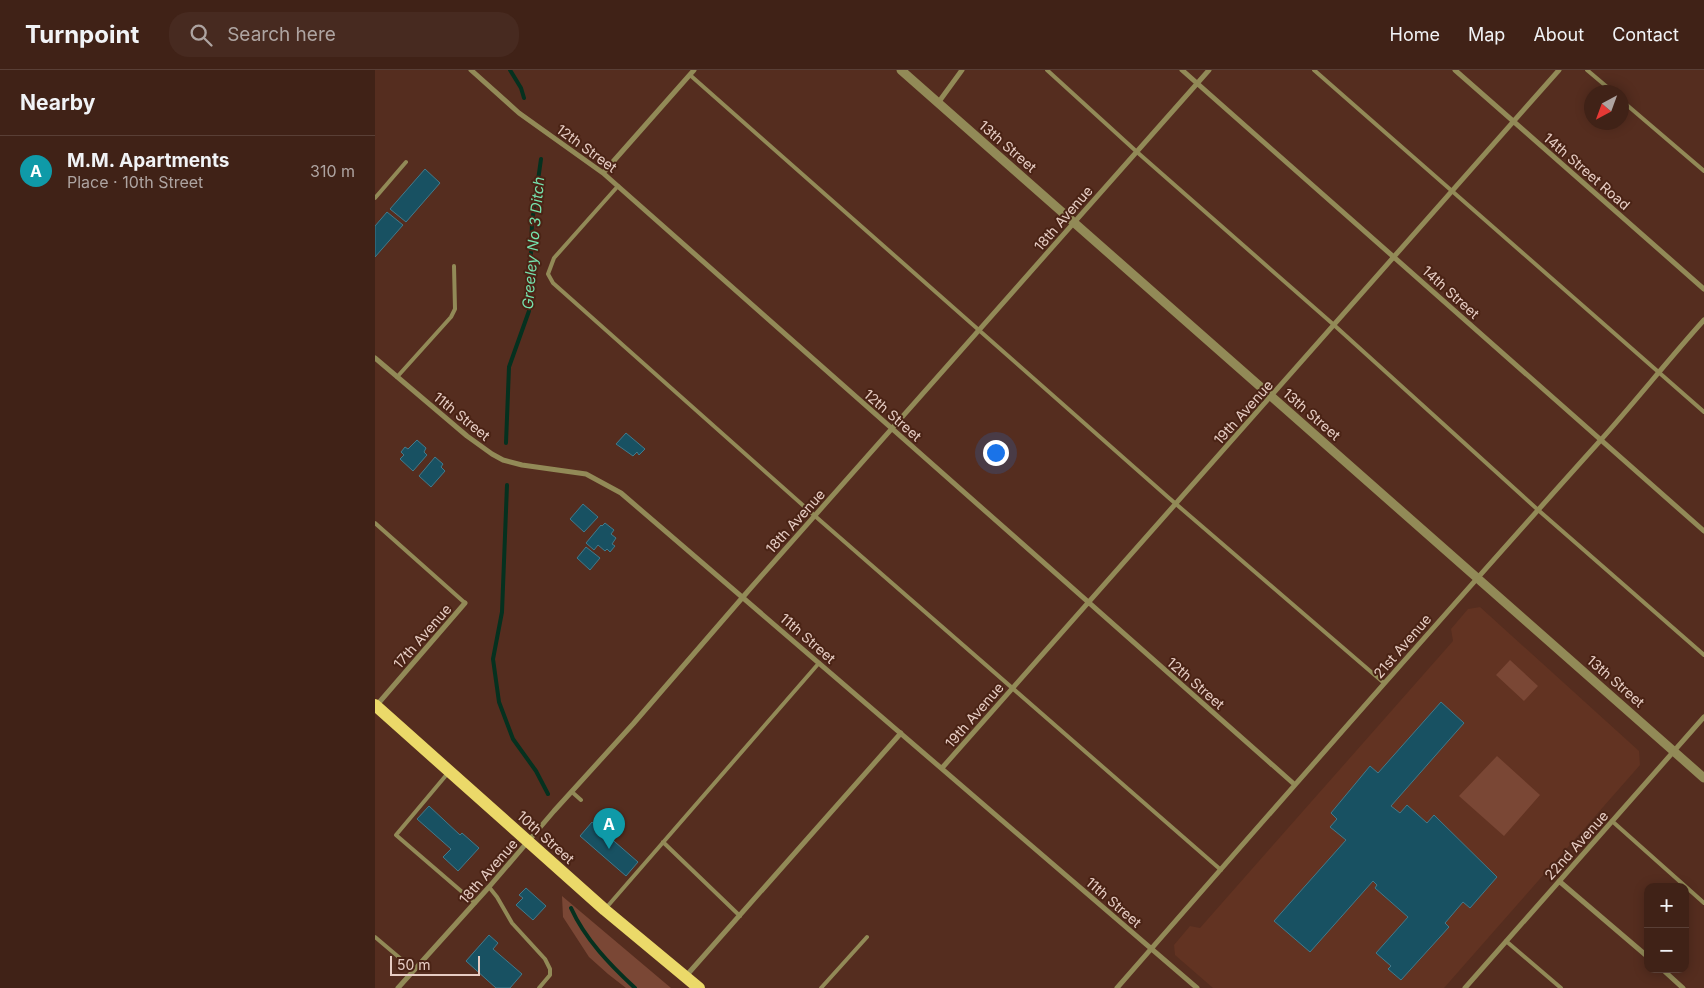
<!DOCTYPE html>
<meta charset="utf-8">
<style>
:root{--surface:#402217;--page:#472a20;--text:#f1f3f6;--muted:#aea4a1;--line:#593f36;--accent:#bca0f2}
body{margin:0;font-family:Inter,sans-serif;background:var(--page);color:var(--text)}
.controls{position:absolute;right:15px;bottom:15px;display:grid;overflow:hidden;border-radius:10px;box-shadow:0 2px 12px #0003}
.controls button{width:45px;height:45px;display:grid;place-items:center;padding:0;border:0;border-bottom:1px solid var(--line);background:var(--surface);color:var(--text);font:25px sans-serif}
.compass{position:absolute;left:1209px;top:15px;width:45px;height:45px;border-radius:50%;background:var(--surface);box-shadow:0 2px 12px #0003;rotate:221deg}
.scale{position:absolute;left:15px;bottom:12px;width:90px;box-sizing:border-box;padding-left:5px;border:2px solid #e7cdc4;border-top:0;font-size:14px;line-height:18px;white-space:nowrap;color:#e7cdc4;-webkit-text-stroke:4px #4a2315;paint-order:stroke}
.you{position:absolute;left:620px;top:382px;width:18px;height:18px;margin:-12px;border:4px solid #fff;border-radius:50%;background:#1a73e8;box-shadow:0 0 0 8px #1a73e833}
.badge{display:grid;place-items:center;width:32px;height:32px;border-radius:50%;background:var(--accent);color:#fff;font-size:16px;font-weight:700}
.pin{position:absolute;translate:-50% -41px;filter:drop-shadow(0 1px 2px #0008)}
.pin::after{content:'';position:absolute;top:26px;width:18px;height:15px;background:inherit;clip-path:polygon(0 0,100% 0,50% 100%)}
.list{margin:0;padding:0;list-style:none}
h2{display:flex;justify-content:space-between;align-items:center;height:65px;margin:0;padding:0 20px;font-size:21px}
h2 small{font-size:16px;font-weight:400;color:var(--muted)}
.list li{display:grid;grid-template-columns:32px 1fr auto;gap:15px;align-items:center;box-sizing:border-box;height:70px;padding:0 20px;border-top:1px solid var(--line)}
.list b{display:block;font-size:19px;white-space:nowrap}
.list p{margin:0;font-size:16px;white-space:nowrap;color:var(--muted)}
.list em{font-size:16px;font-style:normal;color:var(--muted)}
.icon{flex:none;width:28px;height:28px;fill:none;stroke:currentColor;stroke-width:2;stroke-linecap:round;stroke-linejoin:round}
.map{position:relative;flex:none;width:1329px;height:918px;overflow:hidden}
header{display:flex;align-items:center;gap:30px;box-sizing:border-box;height:70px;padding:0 25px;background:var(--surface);border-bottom:1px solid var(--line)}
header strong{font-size:24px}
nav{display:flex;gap:28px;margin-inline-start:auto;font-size:18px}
.search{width:350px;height:45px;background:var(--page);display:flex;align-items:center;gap:12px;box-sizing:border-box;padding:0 18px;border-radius:20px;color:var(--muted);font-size:19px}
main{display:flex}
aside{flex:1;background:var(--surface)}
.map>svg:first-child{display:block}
.built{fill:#623322}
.green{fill:#7a4735}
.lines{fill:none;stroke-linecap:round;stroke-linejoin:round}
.stream{stroke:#05311f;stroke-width:4}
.building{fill:#185162;stroke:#437a8b}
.service{stroke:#928a57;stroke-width:4}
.minor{stroke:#928a57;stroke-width:5}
.tertiary{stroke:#928a57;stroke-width:9}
.primary{stroke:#ebd969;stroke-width:12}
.labels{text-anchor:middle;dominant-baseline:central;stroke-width:4;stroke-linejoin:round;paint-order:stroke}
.street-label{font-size:14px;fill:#e7cdc4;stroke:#4a2315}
.water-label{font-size:15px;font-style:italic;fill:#76e2ad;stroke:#4a2315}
</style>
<header>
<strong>Turnpoint</strong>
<div class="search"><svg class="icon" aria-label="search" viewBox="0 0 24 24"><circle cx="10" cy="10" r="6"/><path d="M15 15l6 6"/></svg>Search here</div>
<nav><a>Home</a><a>Map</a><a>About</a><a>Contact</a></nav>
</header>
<main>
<aside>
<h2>Nearby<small></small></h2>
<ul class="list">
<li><span class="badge" style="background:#0f9aa8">A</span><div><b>M.M. Apartments</b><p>Place · 10th Street</p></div><em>310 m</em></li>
</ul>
</aside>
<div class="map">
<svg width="1329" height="918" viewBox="0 0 1329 918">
<rect width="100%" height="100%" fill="#552d1f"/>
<path class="built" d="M1105 537 1264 681 1265 695 1069 918H838L800 885 799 875 815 856 825 858 1078 571 1076 559 1093 539Z"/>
<path class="green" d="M1135 590 1163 616 1149 631 1121 605Z
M1122 686 1165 725 1129 766 1084 726Z
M187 826 296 918H251L233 904 214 887 188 847Z"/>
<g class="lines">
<path class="stream" d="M135 0 146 18 149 28
M131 373 134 297 154 241 157 153 166 89
M132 415 127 542 118 589 124 632 138 669 161 701 173 724
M196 838C210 869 235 895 260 918"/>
</g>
<path class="building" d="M50 99 65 113 31 152 15 139Z
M12 142 28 155 0 187V156Z
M251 363 270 379 264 385 262 382 258 386 241 374Z
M42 370 51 378 49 382 52 385 38 401 25 389 29 385 26 382 30 377 33 379Z
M60 387 68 394 66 397 70 401 56 417 44 406Z
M208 434 223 447 209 462 195 449Z
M230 453 239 460 236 464 241 468 237 474 240 476 235 482 232 479 230 481 223 475 219 480 211 473 226 455 227 456Z
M211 477 225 488 215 500 202 488Z
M1066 632 1089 653 1016 736 1025 743 1032 735 1052 753 1059 745 1122 807 1095 838 1088 832 1070 853 1074 857 1026 910 1013 899 1016 896 1001 883 1033 847 1000 818 1002 815 998 811 935 882 899 851 971 770 955 757 962 749 956 743 995 696 1003 703Z
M54 736 85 765 87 763 104 778 83 801 68 787 76 779 42 749Z
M217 752 263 792 251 806 205 766Z
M151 818 171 836 158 850 141 835 148 828 144 825Z
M114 865 123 873 118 879 147 904 135 918H121L91 891Z"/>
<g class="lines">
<path class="service" d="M672 0 762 82 959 255 1162 439 1329 585
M939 0 1329 342
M1212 0 1238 22
M315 5 794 428 1009 613
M1246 30 1329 101
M243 116 179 188 173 204 178 213 440 446 846 800
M0 128 31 92
M22 307 76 247 80 239 79 196
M0 453 90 533
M73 703 21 765 100 833
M197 722 206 730
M1237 751 1329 833
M288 772 365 846
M114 817 122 827 137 853 170 889 175 899V905L164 918
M231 838 444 593
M0 867 39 900
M1131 871 1186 918
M446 918 492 867"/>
<path class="minor" d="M96 0 144 43 228 103 919 714
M807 0 1329 461
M1080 0 1329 219
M563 33 587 0
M228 103 319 0
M0 288 92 366 117 384 128 390 147 395 211 404 246 423 822 918
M1 636 90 533
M567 698 1184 0
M1184 811 1273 887
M1287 899 1308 918
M311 906 526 663
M23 918 114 817 179 741 258 654 374 520 834 0
M742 918C902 735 1062 552 1224 372 1260 332 1293 290 1329 250
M1090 918 1329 647"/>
<path class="tertiary" d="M526 0 1329 708"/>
<path class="primary" d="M0 635 230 840 324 918"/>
</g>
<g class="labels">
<g class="street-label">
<text transform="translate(633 76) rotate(41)">13th Street</text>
<text transform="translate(212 78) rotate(36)">12th Street</text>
<text transform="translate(1212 101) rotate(41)">14th Street Road</text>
<text transform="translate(688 148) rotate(-49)">18th Avenue</text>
<text transform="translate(1076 222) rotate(42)">14th Street</text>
<text transform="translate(868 342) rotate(-48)">19th Avenue</text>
<text transform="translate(937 344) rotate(41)">13th Street</text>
<text transform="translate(518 345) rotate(41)">12th Street</text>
<text transform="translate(87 346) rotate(39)">11th Street</text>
<text transform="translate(420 451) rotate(-48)">18th Avenue</text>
<text transform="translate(47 566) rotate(-49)">17th Avenue</text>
<text transform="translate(433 568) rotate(41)">11th Street</text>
<text transform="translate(1027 576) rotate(-49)">21st Avenue</text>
<text transform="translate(1241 611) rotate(41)">13th Street</text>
<text transform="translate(821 613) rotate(41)">12th Street</text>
<text transform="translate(599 645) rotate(-49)">19th Avenue</text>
<text transform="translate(171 767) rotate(42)">10th Street</text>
<text transform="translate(1201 775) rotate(-48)">22nd Avenue</text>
<text transform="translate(113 801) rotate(-49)">18th Avenue</text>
<text transform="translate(739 832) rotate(41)">11th Street</text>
</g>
<g class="water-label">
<text transform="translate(158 173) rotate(-85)">Greeley No 3 Ditch</text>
</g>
</g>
</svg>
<div class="controls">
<button>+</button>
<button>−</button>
</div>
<svg class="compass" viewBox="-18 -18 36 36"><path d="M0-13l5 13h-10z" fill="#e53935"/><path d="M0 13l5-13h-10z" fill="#aea4a1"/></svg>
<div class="scale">50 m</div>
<div class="you"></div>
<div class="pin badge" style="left:234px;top:779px;background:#0f9aa8">A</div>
</div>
</main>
